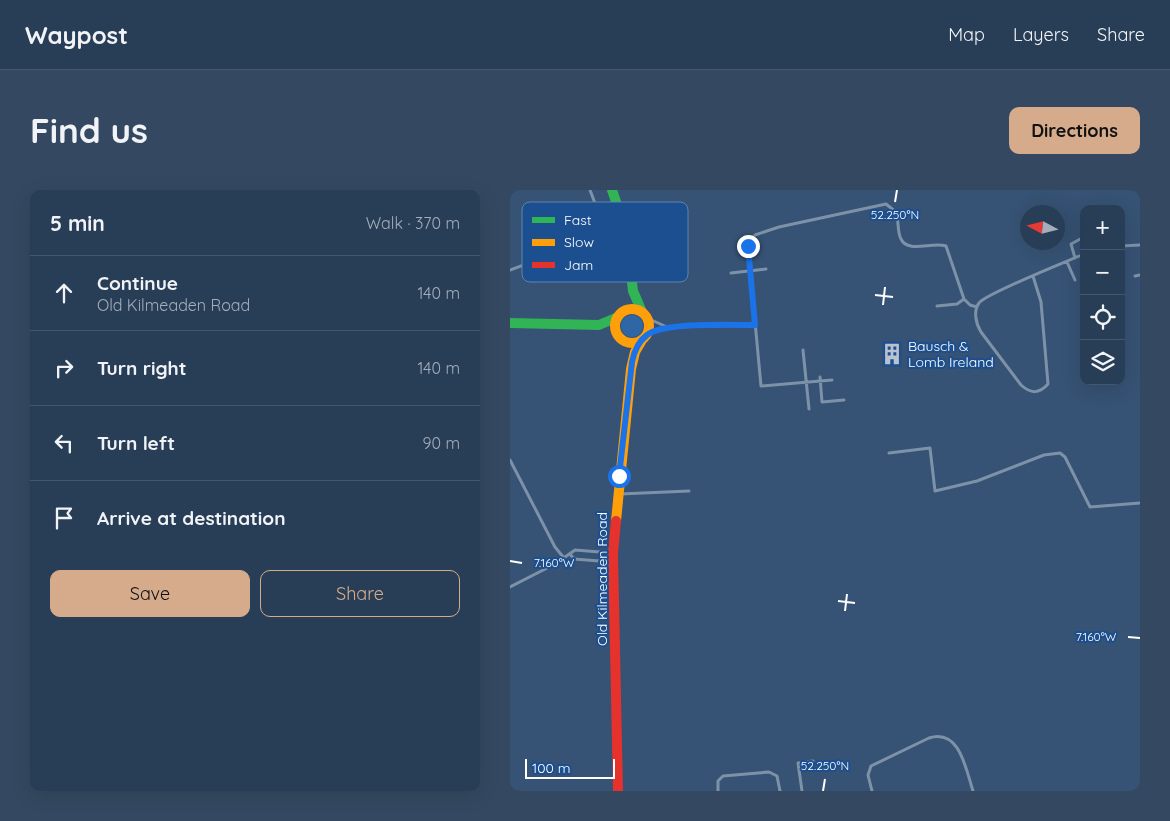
<!DOCTYPE html>
<meta charset="utf-8">
<style>
:root{--surface:#283e57;--page:#344961;--text:#f1f3f6;--muted:#a5aeba;--line:#44576d;--accent:#d6ab8b}
body{margin:0;font-family:Quicksand,sans-serif;background:var(--page);color:var(--text)}
.controls{position:absolute;right:15px;top:15px;display:grid;overflow:hidden;border-radius:10px;box-shadow:0 5px 20px #0002}
.controls button{width:45px;height:45px;display:grid;place-items:center;padding:0;border:0;border-bottom:1px solid var(--line);background:var(--surface);color:var(--text);font:25px sans-serif}
.compass{position:absolute;left:510px;top:15px;width:45px;height:45px;border-radius:50%;background:var(--surface);box-shadow:0 5px 20px #0002;rotate:277deg}
.scale{position:absolute;left:15px;bottom:12px;width:90px;box-sizing:border-box;padding-left:5px;border:2px solid #fff;border-top:0;font-size:14px;line-height:18px;white-space:nowrap;color:#fff;-webkit-text-stroke:4px #1b4f8f;paint-order:stroke}
.stop{position:absolute;width:15px;height:15px;margin:-11px;border:4px solid #1a73e8;border-radius:50%;background:#fff}
.stop.end{background:#1a73e8;border-color:#fff;box-shadow:0 1px 5px #0008}
.list{margin:0;padding:0;list-style:none}
h2{display:flex;justify-content:space-between;align-items:center;height:65px;margin:0;padding:0 20px;font-size:21px}
h2 small{font-size:16px;font-weight:400;color:var(--muted)}
.list li{display:grid;grid-template-columns:32px 1fr auto;gap:15px;align-items:center;box-sizing:border-box;height:75px;padding:0 20px;border-top:1px solid var(--line)}
.list b{display:block;font-size:19px;white-space:nowrap}
.list p{margin:0;font-size:16px;white-space:nowrap;color:var(--muted)}
.list em{font-size:16px;font-style:normal;color:var(--muted)}
.actions{display:flex;gap:10px;padding:15px 20px}
.actions a{flex:1;padding:11px 0;border:1px solid var(--accent);border-radius:10px;text-align:center;font-size:18px;color:var(--accent)}
.actions .main{background:var(--accent);color:#111}
.icon{flex:none;width:28px;height:28px;fill:none;stroke:currentColor;stroke-width:2;stroke-linecap:round;stroke-linejoin:round}
.map{position:relative;flex:none;width:630px;height:601px;overflow:hidden;border-radius:10px}
header{display:flex;align-items:center;gap:30px;box-sizing:border-box;height:70px;padding:0 25px;background:var(--surface);border-bottom:1px solid var(--line)}
header strong{font-size:24px}
nav{display:flex;gap:28px;margin-inline-start:auto;font-size:18px}
.intro{display:flex;align-items:center;justify-content:space-between;box-sizing:border-box;height:120px;padding:0 30px}
h1{margin:0;font-size:35px}
.button{padding:12px 22px;border-radius:10px;background:var(--accent);color:#111;font-size:18px;font-weight:700}
main{display:flex;gap:30px;padding:0 30px}
aside{flex:1;background:var(--surface);border-radius:10px;box-shadow:0 5px 20px #0002}
.map>svg:first-child{display:block}
.green{fill:#2f66a5}
.lines{fill:none;stroke-linecap:round;stroke-linejoin:round}
.lane{stroke:#7d92a8;stroke-width:3}
.fast{stroke:#30b455;stroke-width:10}
.slow{stroke:#ff9f0a;stroke-width:10}
.jam{stroke:#e5322d;stroke-width:10}
.route{stroke:#1a73e8;stroke-width:6}
.ticks{fill:none;stroke:#fff;stroke-width:2}
.labels{text-anchor:middle;dominant-baseline:central;stroke-width:4;stroke-linejoin:round;paint-order:stroke}
.poi-label{font-size:14px;fill:#fff;stroke:#1b4f8f;text-anchor:start}
.street-label{font-size:14px;fill:#fff;stroke:#1b4f8f}
.key{fill:#1b4f8f;stroke:#5f84b1;stroke-width:1}
.key-label{font-size:14px;fill:#fff}
.ticks-label{font-size:12px;text-anchor:middle;fill:#fff;stroke:#1b4f8f;stroke-width:4;stroke-linejoin:round;paint-order:stroke}
</style>
<header>
<strong>Waypost</strong>
<nav><a>Map</a><a>Layers</a><a>Share</a></nav>
</header>
<div class="intro"><h1>Find us</h1><a class="button">Directions</a></div>
<main>
<aside>
<h2>5 min<small>Walk · 370 m</small></h2>
<ul class="list">
<li><svg class="icon" aria-label="ahead" viewBox="0 0 24 24"><path d="M12 20V5M6 11l6-6 6 6"/></svg><div><b>Continue</b><p>Old Kilmeaden Road</p></div><em>140 m</em></li>
<li><svg class="icon" aria-label="right" viewBox="0 0 24 24"><path d="M7 20v-9h11M14 6l5 5-5 5"/></svg><div><b>Turn right</b></div><em>140 m</em></li>
<li><svg class="icon" aria-label="left" viewBox="0 0 24 24"><path d="M17 20v-9H6M10 6l-5 5 5 5"/></svg><div><b>Turn left</b></div><em>90 m</em></li>
<li><svg class="icon" aria-label="arrive" viewBox="0 0 24 24"><path d="M6 21V4h12l-3 4 3 4H6"/></svg><div><b>Arrive at destination</b></div></li>
</ul>
<div class="actions"><a class="main">Save</a><a>Share</a></div>
</aside>
<div class="map">
<svg width="630" height="601" viewBox="0 0 630 601">
<rect width="100%" height="100%" fill="#365274"/>
<path class="green" d="M111 136a11 11 0 1 1 22 0a11 11 0 1 1-22 0Z"/>
<g class="lines">
<path class="lane" d="M611 56 630 55
M565 68 561 54 574 47
M557 72 565 90
M0 80 91 46 92 32 80 0
M221 83 256 79
M523 86 531 112 538 194C529 204 521 204 511 195L471 142C466 134 463 121 469 113 475 104 558 71 574 64
M625 86 630 85
M427 116 447 114 454 109
M137 128 157 137
M137 144 158 137 245 135
M293 160 299 219
M310 187 312 212 334 210
M322 190 251 196 238 56 245 45 269 37 376 14 386 22C389 30 387 42 391 49 398 64 423 51 436 56L454 109 460 115 467 117
M379 263 420 258 425 301 467 291 534 265 550 263 555 267 580 317 630 313
M0 270 45 357 54 368
M110 304 179 301
M60 364 64 369 102 372
M0 397 45 374 65 360 102 363
M208 601V591L213 586 259 582 267 586 270 601
M292 601 288 573 303 571
M362 601 358 585 361 576 419 548C450 538 456 580 463 601"/>
<path class="fast" d="M102 0 116 41 123 101 132 122
M0 133 89 135 108 127"/>
<path class="slow" d="M105 136a17 17 0 1 1 34 0a17 17 0 1 1-34 0Z
M106 331 121 179 125 162 132 150"/>
<path class="jam" d="M106 331 103 363 108 601"/>
</g>
<g class="lines">
<path class="route" d="M109 286 122 172C124 162 129 151 137 145 153 132 222 135 245 135L238 56"/>
</g>
<path class="ticks" d="M385 12 387 0M365 105 383 107M373 115 375 97M0 371 12 373M328 411 345 413M335 421 337 404M618 447 630 448M313 601 315 589"/>
<defs>
<g id="building-bare" transform="scale(1.725)"><path d="M-4-6H4V6H1V3H-1V6H-4ZM-2.5-4.3h1.7v1.8h-1.7ZM.8-4.3h1.7v1.8H.8ZM-2.5-1h1.7V.8h-1.7ZM.8-1h1.7V.8H.8Z" fill="#b9c2ce" stroke="#1b4f8f" stroke-width="2.5" paint-order="stroke"/></g>
</defs>
<g fill-rule="evenodd">
<use href="#building-bare" x="382" y="164"/>
</g>
<g class="labels">
<g class="poi-label">
<text x="398" y="156">Bausch &amp;<tspan x="398" dy="16">Lomb Ireland</tspan></text>
</g>
<g class="street-label">
<text transform="translate(92 389) rotate(-90)">Old Kilmeaden Road</text>
</g>
</g>
<rect x="12" y="12" width="166" height="80" rx="8" class="key"/>
<rect x="22" y="27" width="23" height="6" fill="#30b455"/>
<rect x="22" y="49" width="23" height="7" fill="#ff9f0a"/>
<rect x="22" y="72" width="23" height="6" fill="#e5322d"/>
<g class="key-label">
<text x="54" y="35">Fast</text>
<text x="54" y="57">Slow</text>
<text x="54" y="80">Jam</text>
</g>
<g class="ticks-label">
<text x="385" y="29">52.250°N</text>
<text x="44" y="377">7.160°W</text>
<text x="586" y="451">7.160°W</text>
<text x="315" y="580">52.250°N</text>
</g>
</svg>
<div class="controls">
<button>+</button>
<button>−</button>
<button><svg class="icon" aria-label="locate" viewBox="0 0 24 24"><circle cx="12" cy="12" r="6"/><path d="M12 2v4M12 18v4M2 12h4M18 12h4"/></svg></button>
<button><svg class="icon" aria-label="layers" viewBox="0 0 24 24"><path d="M12 4l9 5-9 5-9-5zM3 14l9 5 9-5"/></svg></button>
</div>
<svg class="compass" viewBox="-18 -18 36 36"><path d="M0-13l5 13h-10z" fill="#e53935"/><path d="M0 13l5-13h-10z" fill="#a5aeba"/></svg>
<div class="scale">100 m</div>
<div class="stop" style="left:109px;top:286px"></div>
<div class="stop end" style="left:238px;top:56px"></div>
</div>
</main>
